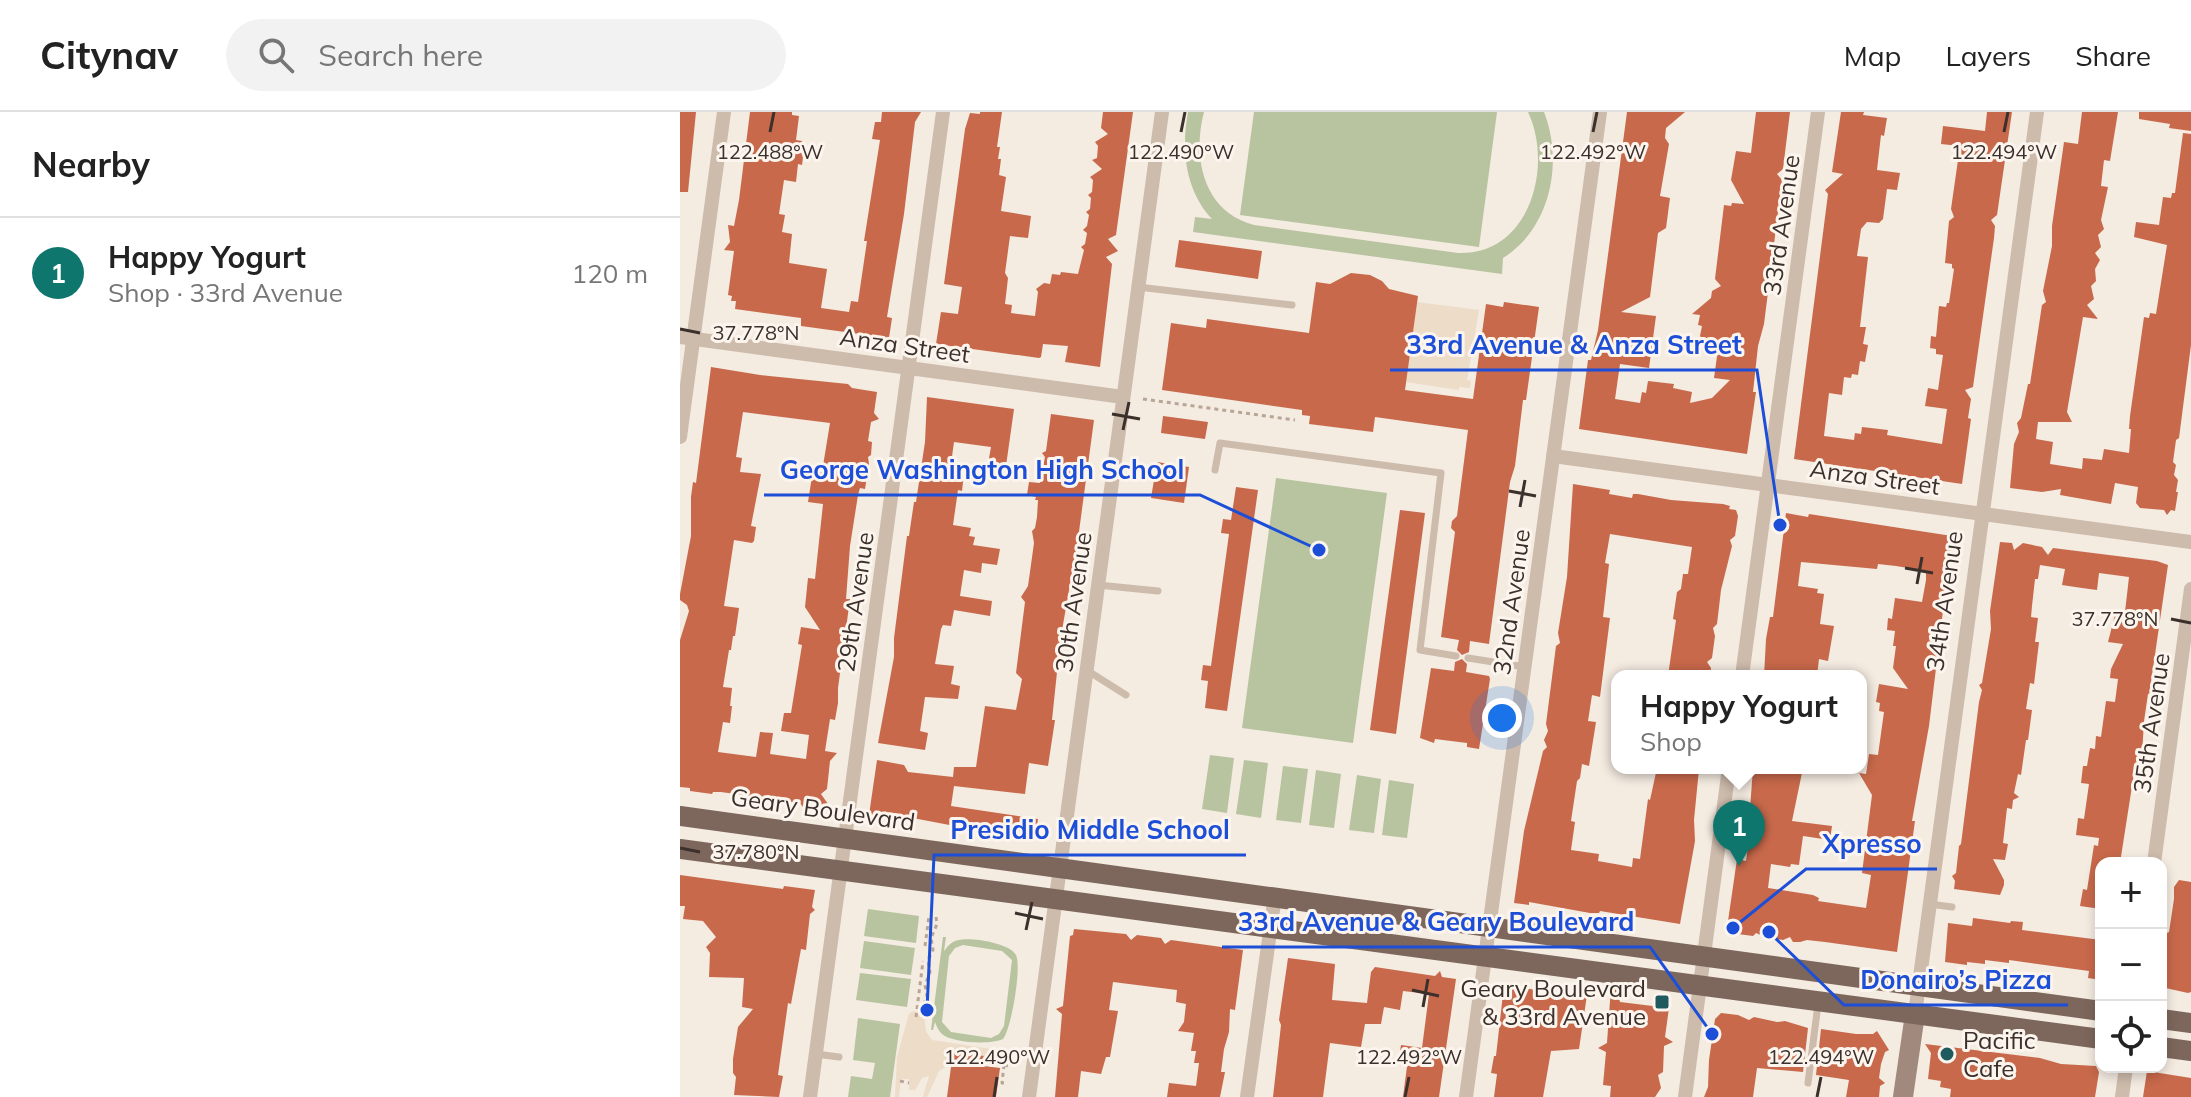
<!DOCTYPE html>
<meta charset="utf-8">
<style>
:root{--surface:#fff;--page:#f2f2f2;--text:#222;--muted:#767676;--line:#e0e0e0;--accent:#0f766e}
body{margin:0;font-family:Mulish,sans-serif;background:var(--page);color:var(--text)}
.controls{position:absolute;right:24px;bottom:24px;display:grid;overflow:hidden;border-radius:16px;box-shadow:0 4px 12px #0003}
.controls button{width:72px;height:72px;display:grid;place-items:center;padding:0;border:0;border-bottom:2px solid var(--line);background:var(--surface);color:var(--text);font:40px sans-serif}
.you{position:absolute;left:822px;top:606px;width:28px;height:28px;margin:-20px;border:6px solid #fff;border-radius:50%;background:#1a73e8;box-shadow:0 0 0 12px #1a73e833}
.badge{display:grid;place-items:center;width:52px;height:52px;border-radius:50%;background:var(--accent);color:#fff;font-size:26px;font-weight:700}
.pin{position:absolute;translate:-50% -66px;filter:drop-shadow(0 2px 4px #0008)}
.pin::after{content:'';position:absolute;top:42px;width:28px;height:24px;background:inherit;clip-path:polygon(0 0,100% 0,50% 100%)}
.popup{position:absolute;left:931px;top:558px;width:256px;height:104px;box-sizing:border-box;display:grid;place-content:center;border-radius:16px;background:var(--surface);filter:drop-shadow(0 2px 6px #0005);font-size:26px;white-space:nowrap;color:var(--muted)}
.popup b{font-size:30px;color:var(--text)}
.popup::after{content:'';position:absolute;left:50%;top:100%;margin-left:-16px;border:16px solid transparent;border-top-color:var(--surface)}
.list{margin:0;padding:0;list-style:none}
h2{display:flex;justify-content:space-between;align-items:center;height:104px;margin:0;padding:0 32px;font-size:34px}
h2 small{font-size:26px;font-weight:400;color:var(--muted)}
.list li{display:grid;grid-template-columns:52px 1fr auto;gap:24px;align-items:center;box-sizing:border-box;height:112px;padding:0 32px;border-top:2px solid var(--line)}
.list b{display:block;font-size:30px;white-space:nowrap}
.list p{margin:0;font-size:26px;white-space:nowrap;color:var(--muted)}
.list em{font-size:26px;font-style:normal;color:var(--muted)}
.icon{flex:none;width:44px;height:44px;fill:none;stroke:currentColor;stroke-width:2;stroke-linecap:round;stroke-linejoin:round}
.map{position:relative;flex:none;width:1511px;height:985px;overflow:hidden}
header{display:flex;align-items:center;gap:48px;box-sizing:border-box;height:112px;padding:0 40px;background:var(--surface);border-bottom:2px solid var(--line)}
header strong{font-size:38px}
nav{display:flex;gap:44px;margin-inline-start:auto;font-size:28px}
.search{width:560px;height:72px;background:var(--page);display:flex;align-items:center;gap:20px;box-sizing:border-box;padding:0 28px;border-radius:44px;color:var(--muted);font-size:30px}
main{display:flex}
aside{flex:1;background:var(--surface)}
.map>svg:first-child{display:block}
.green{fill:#b8c4a0;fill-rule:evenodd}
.plaza{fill:#ecdcc8}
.building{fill:#c8694b;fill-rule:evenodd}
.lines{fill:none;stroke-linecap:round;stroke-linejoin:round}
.path{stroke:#b9a596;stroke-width:3;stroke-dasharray:4 4;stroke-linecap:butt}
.lane{stroke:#cdbbac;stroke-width:7}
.street{stroke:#cdbbac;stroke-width:14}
.secondary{stroke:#a18a7d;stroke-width:20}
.primary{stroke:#7d675c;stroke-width:20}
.ticks{fill:none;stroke:#3b302b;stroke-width:3}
.poi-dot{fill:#1f5a5e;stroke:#fbf5ee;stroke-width:3}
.labels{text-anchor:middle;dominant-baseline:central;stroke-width:6;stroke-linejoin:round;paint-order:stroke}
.street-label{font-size:24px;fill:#3b302b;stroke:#fbf5ee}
.poi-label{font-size:24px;fill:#3b302b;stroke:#fbf5ee;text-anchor:end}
.ticks-label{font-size:20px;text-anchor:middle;fill:#3b302b;stroke:#fbf5ee;stroke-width:6;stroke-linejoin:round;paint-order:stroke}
.leader{fill:none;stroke:#1d4ed8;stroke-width:3}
.callout-dot{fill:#1d4ed8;stroke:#fbf5ee;stroke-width:3}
.callout-label{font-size:26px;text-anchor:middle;font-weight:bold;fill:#1d4ed8;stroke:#fbf5ee;stroke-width:6;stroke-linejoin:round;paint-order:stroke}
</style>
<header>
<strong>Citynav</strong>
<div class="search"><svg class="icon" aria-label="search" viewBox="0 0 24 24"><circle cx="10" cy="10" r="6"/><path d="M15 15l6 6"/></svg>Search here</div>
<nav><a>Map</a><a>Layers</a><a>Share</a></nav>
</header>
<main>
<aside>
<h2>Nearby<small></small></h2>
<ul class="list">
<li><span class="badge">1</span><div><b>Happy Yogurt</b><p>Shop · 33rd Avenue</p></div><em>120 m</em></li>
</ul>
</aside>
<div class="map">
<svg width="1511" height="985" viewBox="0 0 1511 985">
<rect width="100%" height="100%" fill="#f4ebe1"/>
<path class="green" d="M508 0H524C512 45 523 100 574 113L778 141C849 144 874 55 848 0H864C884 51 870 117 823 146L822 162 513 120 515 105 532 107C505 78 501 38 508 0Z
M574 0H817L799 135 560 103Z
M596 366 707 381 673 631 562 616Z
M530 643 554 646 547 701 522 697Z
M564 648 588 651 581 706 556 702Z
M603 654 628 657 621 711 596 708Z
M636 658 661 662 654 716 629 713Z
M677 663 701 667 694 721 669 718Z
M709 668 734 672 727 726 702 723Z
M188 797 239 804 236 831 184 824Z
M263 825H266L264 839C268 834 272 829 279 828 291 825 330 831 336 843 342 855 331 918 323 927 311 933 272 931 262 922 258 918 257 915 255 910L253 918H251ZM283 833 322 839 332 848 324 914 319 922 311 926 271 920 262 910 269 844 275 836Z
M184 829 235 836 231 863 180 856Z
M180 861 231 867 227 895 176 888Z
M178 906 220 912 210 985H168L171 964 192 967 195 951 173 948Z"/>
<path class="plaza" d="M737 190 799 198 787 268 791 269 790 276 779 275V278L726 270Z
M233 899 244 902 246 920 252 928 331 940 330 948 273 941 271 952 259 959 247 985H243L249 964 242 966 235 978H229V967H221L219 985H215L217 945 229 902Z"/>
<path class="building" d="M0 0H16L8 80H0Z
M70 0H112V3L119 4 116 28 122 29 121 36 124 37 122 53 118 52 116 70 104 68 99 102 105 103 102 120 112 122 109 151 147 157 141 196 169 200 171 189 178 190 187 129H184L200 28 192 27 195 10H201L202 0H241L235 10 224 102 207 205 212 206 209 226 121 214V206L55 197 56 189H51L52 184 48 183 54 139 44 138 50 130 48 113 54 114 59 88Z
M300 0H322L317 35H320L318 47H321L319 63 326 65 321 99 351 104 348 126 330 124 325 161 328 166 325 192 332 193 331 201 355 204 358 180 356 177 364 171 370 172 372 162 380 163 381 160 398 162 404 138 401 135 405 132 407 121 403 118 407 114 409 103 406 100 410 97 411 86 408 83 412 80 413 68 410 65 422 57 412 48 417 46 418 34 415 30 428 22 421 16 423 0H453L436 123 428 127 438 139 426 145 432 152 420 255 385 250 388 234 363 232 361 245 359 246 256 232 261 200 278 202 282 175 264 172 285 17 290 1 300 2Z
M947 0H1005L986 16 985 26 989 32 980 84 990 86 986 116 978 121 970 185 941 200 976 204 969 256 940 252 935 287 960 291 962 280 966 281 968 269 994 272 993 276 1012 280 1010 291 1032 286 1050 268 1034 266 1039 230 1023 228 1020 224 1022 214 1018 213 1020 203 1012 202 1031 186 1032 179 1041 174 1035 167 1044 93 1051 94 1052 91 1064 92 1051 68 1056 39 1071 41 1076 0H1110L1103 57 1097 62 1102 68 1084 212 1078 234 1073 280H1076L1067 342 899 317 908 248H911L918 218Z
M1161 0H1184L1183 3 1207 6 1204 24 1201 23 1197 58 1220 61 1217 78 1207 77 1203 107 1199 111 1187 110 1181 117 1177 144 1188 145 1180 215H1186L1183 232 1188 233 1185 250 1180 249 1178 263 1172 262 1171 266 1164 265 1162 283 1149 281 1144 324 1174 328 1175 321 1181 322 1182 315 1208 318 1207 323 1262 332 1267 297 1245 294 1248 276 1258 278 1263 243 1256 242V237L1250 236 1251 224 1256 225 1259 194 1266 195 1267 191H1269L1274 157 1272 156V152L1265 151 1269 109 1274 105 1271 97 1280 34 1261 32 1263 14 1305 19 1307 0H1332L1317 103 1311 108 1315 114 1314 126 1293 275 1285 278 1291 287 1288 306 1291 307 1282 372 1114 347 1148 82 1145 78 1163 62 1152 60Z
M1402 0H1438L1430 49 1424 48 1421 74 1428 75 1421 108 1424 117 1418 123 1421 135 1415 141 1420 148 1415 157 1416 169 1411 174 1414 187 1407 193 1418 207 1403 205 1387 300 1392 310H1358L1356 327 1373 330 1370 352 1402 357 1403 346 1422 348 1424 337 1449 341 1451 317H1449L1450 304 1464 205 1469 206 1470 201 1476 202 1487 133 1454 125 1456 110 1479 113 1483 85 1491 86 1492 81H1495L1503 21 1511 22V233L1499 326 1496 328 1493 350 1496 353 1494 363 1498 368 1496 380H1498L1495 399 1491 398 1487 403 1484 398 1460 396 1456 391 1458 375 1435 371 1431 392 1380 383 1381 377 1362 380 1330 376 1334 332 1339 320 1337 311 1341 306 1348 272H1350L1362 193 1366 190 1363 179 1372 134V114L1384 30 1398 32Z
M1459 0H1511V19L1489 16 1490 12 1459 7Z
M499 128 582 139 578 167 495 155Z
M671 161 690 163 702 169 709 177 738 184 725 278 793 287 806 192 823 195 824 190 859 195 846 288H843L835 354 830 370 809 532 790 529 789 540 782 543 777 538 779 528 761 525 775 420 771 416 772 409 777 404 788 318 695 305 693 320 629 312 630 304 622 303V298L482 278 491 211 526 216 527 207 629 221 636 170 650 172Z
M31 255 80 263 168 272 172 276 197 280 194 301 199 307 191 310 188 329 192 330 191 343 188 345 189 352 185 377 180 376 178 383 170 434 166 487H170L158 576V591L155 608 150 607 145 639 157 641 150 649 147 677 141 682 148 692 143 697 128 695 125 698 120 691 41 680H33L32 682 10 679V676L0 675V528L9 499 7 493 0 488V482L11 424V385L13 370 16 371ZM63 300 150 311 142 360 133 358 128 390 143 392 135 467 128 466 125 495 140 518 121 515 118 532 122 533 111 601H104L101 619 129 623 126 647 90 642 93 621 80 620 76 645 38 640 43 610 50 611 52 594H50L52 576 43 575 49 538H51L53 524H55L59 496 44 494 54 428 72 431 74 429 76 415 71 414 81 362 60 360 62 346 56 345Z
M247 285 334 297 326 354 308 352 311 335 274 330 270 359 284 361 282 379 278 378 273 413 291 416 289 424 295 425 293 433 320 437 317 453 302 451 301 461 284 458 280 484 312 489 310 504 274 498 271 514 263 513 261 517 255 552 274 554 271 572 280 574 278 587 245 585 240 619 248 621 245 638 198 631 214 545V526L227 424H229L234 390H236L245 330Z
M371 302 414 308 398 427 381 524H384L382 537 378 540 375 559 377 560 372 608H375L368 654 349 651 345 682 274 674 271 694 358 707 356 721 301 714V719L238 707 189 703 197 648 224 653 228 660 273 665 274 655H296L305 594 336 598 342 567 336 561 345 490 341 485 348 474 354 431 352 419 355 416 357 405 358 388H355L356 385 347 383 349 370 360 371 365 345 362 341 366 339Z
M483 304 528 310 525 327 481 321Z
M477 350 509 355 504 391 471 386Z
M893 372 930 378 929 382 952 386 953 382H958L991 388 1043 392 1050 394 1049 397 1056 398 1058 404 1055 424 1050 428 1052 434 1041 478 1037 512 1033 516 1035 524 1032 546 1027 550 1031 556 1030 564H988L996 508 993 507 997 480 1001 477 1003 462H1008L1012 435 930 422 925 451 929 452 923 505 930 506 920 585 912 583 908 609 916 610 909 654 902 652 900 666 897 669 891 709 895 710 891 738 919 742 918 749 952 755 953 746 960 747 968 687 970 688 977 656 1019 657 1014 708 1015 729 1000 812 920 799 919 801H910L849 790V793L834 791 844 719 863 639 867 635 864 628 868 619 866 612 876 534 880 531 878 521 887 465Z
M556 375 578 378 547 599 525 596 528 569 521 568 523 553 531 554 549 422 541 421 543 407 551 408Z
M720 398 745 401 716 622 690 618Z
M1106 401 1128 405 1129 402 1272 424 1249 614 1232 709H1235L1217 840 1145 830 1127 828 1120 830H1113L1110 825 1103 828 1088 826 1076 821 1073 824 1058 822 1051 821 1047 816 1057 747 1066 749 1073 697H1070L1073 656H1123L1112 709 1152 714 1150 728 1123 724 1119 753 1111 752 1110 755 1091 752 1088 776 1133 783 1139 786 1138 789 1186 796 1191 763 1182 761 1192 683 1179 661 1186 662 1189 642 1198 643 1204 600 1199 599 1200 591 1196 590 1199 572 1228 577 1213 556 1216 534H1213L1215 519 1207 518 1208 506 1212 507 1215 486 1242 490 1246 468V459L1216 454 1198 452 1197 457 1121 450 1118 474 1138 477 1137 481 1144 482 1140 512 1154 514 1148 549 1139 547 1137 564H1084L1086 527 1090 505H1093Z
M1320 430 1332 431 1334 438 1343 431 1362 435 1368 443 1373 436 1477 449 1488 453 1470 577 1472 580 1468 582 1464 609 1462 644 1459 643 1458 654 1455 655 1440 751H1421V797L1400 794 1403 777 1407 778 1414 733 1418 734 1419 726 1396 723 1398 706 1404 707 1409 672 1401 671 1403 654H1407L1410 636 1415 637 1416 624 1421 625 1426 589 1435 590 1438 567 1430 566 1431 557 1443 532 1428 530 1436 499 1445 500 1449 465 1419 461 1417 478 1402 476 1382 473 1385 457 1360 453 1358 467H1355L1352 494 1351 505 1358 506 1355 530H1359L1354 572 1350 571 1346 597 1352 598 1348 628H1346L1341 663 1338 662 1334 681 1339 685 1333 688 1332 697 1327 696 1323 731 1328 732 1325 748 1313 747 1324 768V773L1320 783 1274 777 1275 769 1272 764 1276 761 1279 734 1281 732 1299 590 1302 578 1299 573 1302 571 1311 517 1310 499Z
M782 547 787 552 786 560 809 564 810 567 799 637 787 635V631L755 627 754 631 740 626 751 556 774 559 775 550Z
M0 763 103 777 104 774 135 778 132 795 135 798 130 802 126 838 121 837 111 892 108 891 98 963 103 964 99 985 54 983 56 965 53 961V947L58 915 73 897 62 895 64 866 29 865 30 841 26 835 36 825 23 809 3 807 5 794H0Z
M1499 768 1511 770V880L1508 881 1481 875 1487 821 1489 820 1494 787V775Z
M1293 806 1330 811 1331 809 1343 810 1342 818 1421 828V868L1408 866 1409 859 1329 848V851L1305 848V852L1287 850V853L1265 850 1268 811 1292 814Z
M394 817 446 822 451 828 457 823 481 826 485 832 491 828 563 838 555 898 550 897 549 920 544 937 541 960H545L540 985H487L489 971 516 974 519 951H514L516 939H511L514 921 498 919 504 910 506 892 496 890 497 878 433 870 429 898 438 899 430 945H426L421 962 401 959 398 985H375L382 902 376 897 383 894 390 824 393 823Z
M608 846 655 852 652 888 687 891 691 860 695 855 755 864 760 859 762 865 776 867 759 985H723L728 947 719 946 721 933 742 936 749 882 723 879 720 898 704 895 701 912H685L681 935 650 931 643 985H593L601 913 599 908Z
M824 873 863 879 864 877 872 881 896 884 907 883 899 937 871 939 863 985H814L817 962 811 961 814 944H816Z
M931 875H936L940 890 989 896 985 925 993 930 984 934 983 960 978 963 981 976 975 985H930L931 974 923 973 926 940 918 936 927 931Z
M1041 901 1058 903 1069 908 1074 905 1097 910 1105 909 1128 916 1123 960 1077 956 1073 985H1024L1028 975 1029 948 1035 907Z
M1141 917 1176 922H1193L1197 919 1209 938 1205 940 1201 952 1199 966 1205 971 1200 974 1199 985H1166L1169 968 1136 963Z
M1245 932 1360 946 1381 952 1416 954 1419 960 1415 985H1270L1271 977 1260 975 1261 969 1248 967 1251 941Z
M273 940 304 944V954L320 956 316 985H267Z
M1467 959 1511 966V985H1463Z"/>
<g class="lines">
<path class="path" d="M463 287 615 308
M245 834 249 804
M241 900 247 884 245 873 250 860 248 848 253 838 251 826 257 812 256 805
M236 905 243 849
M304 944 307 950 330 954
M324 953 322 971 327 972
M220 969 229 971"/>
<path class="lane" d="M458 175 612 193
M535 358 540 331 761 361 740 538 776 544
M418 473 478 479
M788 546 845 555
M408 559 446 583
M1249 792 1272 795
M136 942 159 945
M1128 971 1138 892"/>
<path class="street" d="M0 225 443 285
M0 325 44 0
M873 344 1511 430
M1062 564 1138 0
M1474 751 1511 477
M1235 902 1357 0
M130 985 263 0
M349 985 482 0
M567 985 595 784
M786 985 920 0
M1005 985 1049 656
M1442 985 1446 955"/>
<path class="secondary" d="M1223 985 1235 902"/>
<path class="primary" d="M0 704 1421 899
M0 737 1421 927
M1481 907 1511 911
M1481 935 1511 939"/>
</g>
<path class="ticks" d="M90 20 94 0M501 20 505 0M913 20 917 0M1324 20 1328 0M0 217 20 221M432 302 460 307M443 318 449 290M829 379 856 384M840 395 845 368M1225 456 1253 461M1237 472 1242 445M1491 507 1511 511M0 736 20 740M335 801 363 807M346 818 352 790M732 878 759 884M743 895 748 867M314 985 317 965M725 985 729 965M1137 985 1141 965"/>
<g class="poi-dot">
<rect x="974" y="882" width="16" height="16" rx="4"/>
<circle cx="1267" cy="942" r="8"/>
</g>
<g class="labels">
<g class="street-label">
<text transform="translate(1101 113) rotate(-82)">33rd Avenue</text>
<text transform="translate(225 233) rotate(8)">Anza Street</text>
<text transform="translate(1195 365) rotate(8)">Anza Street</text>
<text transform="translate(1264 489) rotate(-82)">34th Avenue</text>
<text transform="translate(175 490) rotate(-82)">29th Avenue</text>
<text transform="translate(393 490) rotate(-82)">30th Avenue</text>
<text transform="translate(831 490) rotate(-82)">32nd Avenue</text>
<text transform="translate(1471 611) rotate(-82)">35th Avenue</text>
<text transform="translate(143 697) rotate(8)">Geary Boulevard</text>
</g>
<g class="poi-label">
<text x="966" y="876">Geary Boulevard<tspan x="966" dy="28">&amp; 33rd Avenue</tspan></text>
<text x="1283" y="928" text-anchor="start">Pacific<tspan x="1283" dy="28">Cafe</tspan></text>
</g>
</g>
<g class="ticks-label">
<text x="90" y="47">122.488°W</text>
<text x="501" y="47">122.490°W</text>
<text x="913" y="47">122.492°W</text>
<text x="1324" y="47">122.494°W</text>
<text x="76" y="228">37.778°N</text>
<text x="1435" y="514">37.778°N</text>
<text x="76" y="747">37.780°N</text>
<text x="317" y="952">122.490°W</text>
<text x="729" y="952">122.492°W</text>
<text x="1141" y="952">122.494°W</text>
</g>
<path class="leader" d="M1100 413L1077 258H710M639 438L520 383H84M247 898L254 743H566M1053 816L1126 757H1257M1032 922L970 835H542M1089 820L1164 893H1388"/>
<g class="callout-dot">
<circle cx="1100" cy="413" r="8"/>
<circle cx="639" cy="438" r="8"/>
<circle cx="247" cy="898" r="8"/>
<circle cx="1053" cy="816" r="8"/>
<circle cx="1032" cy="922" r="8"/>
<circle cx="1089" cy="820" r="8"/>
</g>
<g class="callout-label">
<text x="894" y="242">33rd Avenue &amp; Anza Street</text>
<text x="302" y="367">George Washington High School</text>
<text x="410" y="727">Presidio Middle School</text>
<text x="1192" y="741">Xpresso</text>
<text x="756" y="819">33rd Avenue &amp; Geary Boulevard</text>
<text x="1276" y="877">Donairo’s Pizza</text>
</g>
</svg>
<div class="controls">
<button>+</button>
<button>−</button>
<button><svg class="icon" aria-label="locate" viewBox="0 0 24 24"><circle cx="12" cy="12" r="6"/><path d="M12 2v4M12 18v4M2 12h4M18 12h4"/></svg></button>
</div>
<div class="you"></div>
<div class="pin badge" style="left:1059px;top:754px">1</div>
<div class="popup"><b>Happy Yogurt</b>Shop</div>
</div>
</main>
